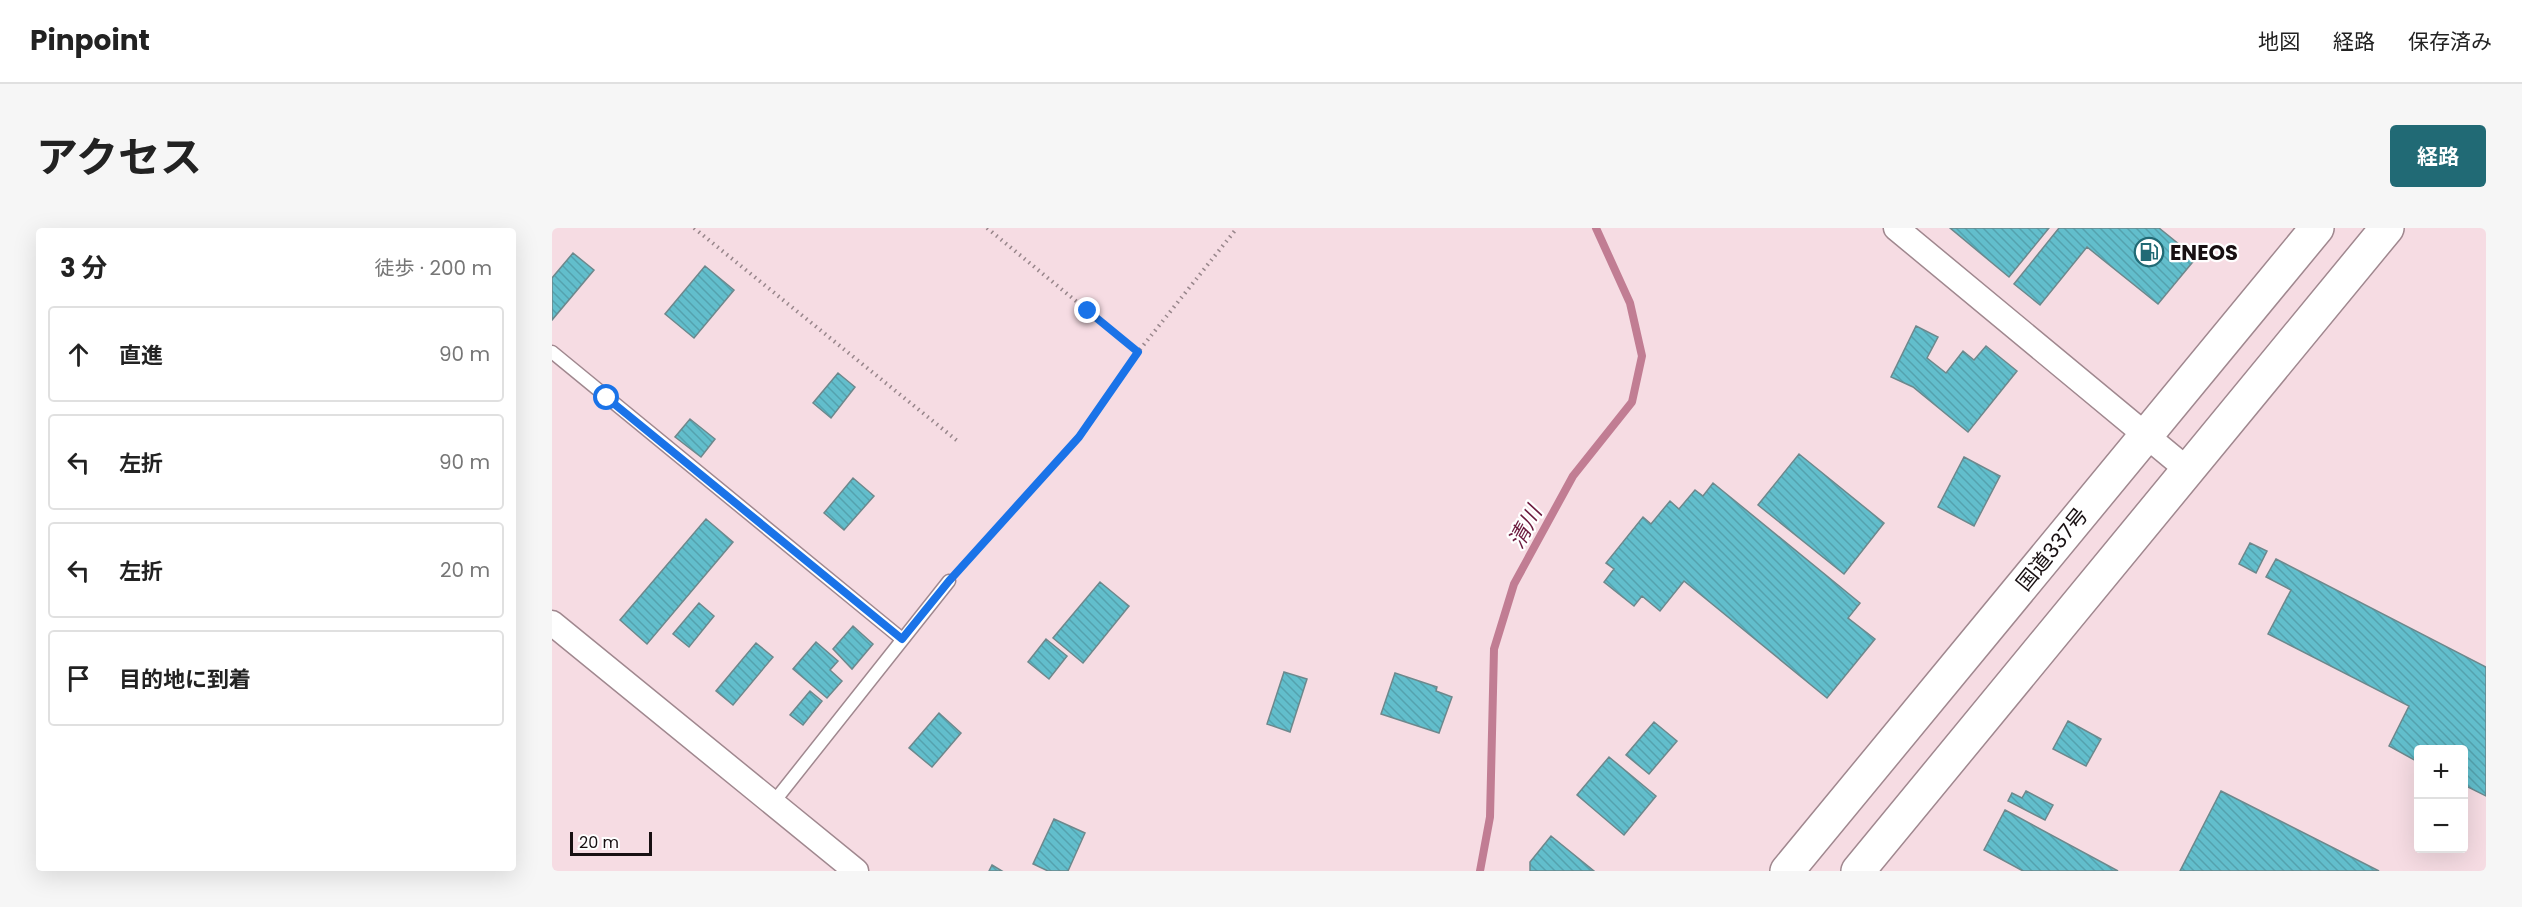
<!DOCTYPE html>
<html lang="ja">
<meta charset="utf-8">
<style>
:root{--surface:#fff;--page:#f6f6f6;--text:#222;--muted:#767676;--line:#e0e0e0;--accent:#216a75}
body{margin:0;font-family:Poppins,"Noto Sans JP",sans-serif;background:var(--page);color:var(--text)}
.controls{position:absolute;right:18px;bottom:18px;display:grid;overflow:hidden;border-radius:6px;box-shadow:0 6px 24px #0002}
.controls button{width:54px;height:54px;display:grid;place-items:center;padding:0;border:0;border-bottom:2px solid var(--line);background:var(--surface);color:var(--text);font:30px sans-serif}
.scale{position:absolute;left:18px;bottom:15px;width:82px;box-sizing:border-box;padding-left:6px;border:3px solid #181012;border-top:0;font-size:16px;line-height:21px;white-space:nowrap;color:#181012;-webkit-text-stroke:4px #fff;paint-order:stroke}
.stop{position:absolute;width:18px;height:18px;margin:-14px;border:4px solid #1a73e8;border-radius:50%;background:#fff}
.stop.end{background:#1a73e8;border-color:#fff;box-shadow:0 2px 6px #0008}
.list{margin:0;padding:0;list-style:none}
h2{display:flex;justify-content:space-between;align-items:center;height:78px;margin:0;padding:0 24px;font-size:26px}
h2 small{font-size:20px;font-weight:400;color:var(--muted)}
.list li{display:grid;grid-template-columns:39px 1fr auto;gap:18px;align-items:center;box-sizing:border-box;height:96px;margin:0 12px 12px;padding:0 12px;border:2px solid var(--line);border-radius:6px}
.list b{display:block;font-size:22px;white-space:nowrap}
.list em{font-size:20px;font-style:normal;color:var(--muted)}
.icon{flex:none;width:33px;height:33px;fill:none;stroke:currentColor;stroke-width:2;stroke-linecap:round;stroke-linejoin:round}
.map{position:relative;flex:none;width:1934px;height:643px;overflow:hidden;border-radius:6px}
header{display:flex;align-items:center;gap:36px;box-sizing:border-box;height:84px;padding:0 30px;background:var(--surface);border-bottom:2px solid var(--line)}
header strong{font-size:28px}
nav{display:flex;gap:33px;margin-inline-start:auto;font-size:21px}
.intro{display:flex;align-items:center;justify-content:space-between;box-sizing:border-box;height:144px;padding:0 36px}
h1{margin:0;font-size:42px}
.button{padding:15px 27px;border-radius:6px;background:var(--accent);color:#fff;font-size:21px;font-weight:700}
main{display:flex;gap:36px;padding:0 36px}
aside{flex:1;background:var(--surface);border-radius:6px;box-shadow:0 6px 24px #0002}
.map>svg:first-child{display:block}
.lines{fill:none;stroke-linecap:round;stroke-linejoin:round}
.stream{stroke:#c17d93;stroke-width:8}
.building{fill:url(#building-back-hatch);stroke:#6d888c;stroke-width:1.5}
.lane-casing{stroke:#a0888f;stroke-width:15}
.street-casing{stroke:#a0888f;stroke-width:27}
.highway-casing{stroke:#a0888f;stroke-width:36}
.path{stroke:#98868b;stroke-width:4;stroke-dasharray:1.5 4.5;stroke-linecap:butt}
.lane{stroke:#fff;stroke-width:12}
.street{stroke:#fff;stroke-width:24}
.highway{stroke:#fff;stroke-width:33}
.route{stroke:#1a73e8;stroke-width:8}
.labels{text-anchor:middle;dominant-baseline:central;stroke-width:4.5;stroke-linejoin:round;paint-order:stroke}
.poi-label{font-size:21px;font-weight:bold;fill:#181012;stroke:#fff;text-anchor:start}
.street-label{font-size:21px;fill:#181012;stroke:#fff}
.water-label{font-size:22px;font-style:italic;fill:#6b193d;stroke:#fff}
</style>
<header>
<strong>Pinpoint</strong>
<nav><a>地図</a><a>経路</a><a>保存済み</a></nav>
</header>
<div class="intro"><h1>アクセス</h1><a class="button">経路</a></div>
<main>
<aside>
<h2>3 分<small>徒歩 · 200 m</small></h2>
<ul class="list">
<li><svg class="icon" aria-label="ahead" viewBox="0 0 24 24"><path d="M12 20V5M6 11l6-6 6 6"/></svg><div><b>直進</b></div><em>90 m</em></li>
<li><svg class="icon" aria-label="left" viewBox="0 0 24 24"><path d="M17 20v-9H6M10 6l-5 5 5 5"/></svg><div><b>左折</b></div><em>90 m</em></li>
<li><svg class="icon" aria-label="left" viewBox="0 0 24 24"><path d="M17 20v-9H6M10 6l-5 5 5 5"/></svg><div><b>左折</b></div><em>20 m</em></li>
<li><svg class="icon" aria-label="arrive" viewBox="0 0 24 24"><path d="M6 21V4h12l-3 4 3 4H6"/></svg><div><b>目的地に到着</b></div></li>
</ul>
</aside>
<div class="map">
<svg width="1934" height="643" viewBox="0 0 1934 643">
<defs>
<pattern id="building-back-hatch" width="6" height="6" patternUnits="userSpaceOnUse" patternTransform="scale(1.5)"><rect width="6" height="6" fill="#62becc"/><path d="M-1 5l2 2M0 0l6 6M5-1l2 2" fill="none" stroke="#54a2ae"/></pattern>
</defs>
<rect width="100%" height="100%" fill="#f6dce3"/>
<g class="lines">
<path class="stream" d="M928 643 938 589 942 421 962 356 1021 248 1080 174 1090 128 1078 75 1044 0"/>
</g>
<path class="building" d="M1398 0H1497L1457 49Z
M1507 0H1607L1644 30 1606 76 1535 19 1488 77 1462 56Z
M21 25 42 42 0 92V50Z
M153 38 182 62 142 110 113 86Z
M1364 98 1386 109 1375 130 1394 145 1411 123 1422 132 1434 118 1465 143 1416 204 1361 159 1339 149Z
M286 145 303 159 279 190 261 175Z
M138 191 163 211 149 229 123 209Z
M1247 226 1332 295 1292 346 1206 277Z
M1412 229 1448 248 1422 298 1386 279Z
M301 250 322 268 292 302 272 285Z
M1161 255 1308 375 1296 390 1323 411 1275 470 1132 353 1108 383 1090 368 1082 378 1052 354 1062 341 1054 335 1091 289 1099 296 1118 273 1127 281 1143 262 1151 268Z
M154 291 181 314 95 416 68 392Z
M1698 315 1715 323 1704 345 1687 336Z
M1724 331 1934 439V568L1912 557V522H1866V534L1837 518 1857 478 1716 406 1739 362 1714 349Z
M548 354 577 378 531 435 501 410Z
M147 375 162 388 137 419 121 406Z
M301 398 321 416 300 441 281 421Z
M494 411 515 428 497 451 476 434Z
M264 414 286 433 278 442 290 453 275 470 241 441Z
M204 415 221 429 181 477 164 463Z
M732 444 755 451 738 504 715 496Z
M843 445 885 459 884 463 900 469 887 505 829 486Z
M258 463 270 473 251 497 238 487Z
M387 485 409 505 380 539 357 520Z
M1516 493 1549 511 1534 538 1501 521Z
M1102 494 1125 513 1097 546 1074 527Z
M1057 529 1104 568 1072 607 1025 567Z
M1474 563 1501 577 1493 592 1456 573 1460 565 1470 570Z
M1669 563 1827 643H1628Z
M1453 582 1566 643H1471L1432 622Z
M502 591 533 605 516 643H496L481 636Z
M999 608 1042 643H978V634Z
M440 637 450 643H437Z"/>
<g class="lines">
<g class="lane-casing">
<path id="lane" d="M0 124 350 411
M221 575 397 353"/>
</g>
<g class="street-casing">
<path id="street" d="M1344 0 1637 243
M0 395 304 643"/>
</g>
<g class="highway-casing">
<path id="highway" d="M1235 643 1765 0
M1306 643 1835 0"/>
</g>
<path class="path" d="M142 0 408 215
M435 0 586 124
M409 339 527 209 586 124 685 0"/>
<use href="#lane" class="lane"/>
<use href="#street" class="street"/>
<use href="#highway" class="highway"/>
</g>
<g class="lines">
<path class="route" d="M55 170 350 411 397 353 527 209 586 124 536 83"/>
</g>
<defs>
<g id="fuel-ring" transform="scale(1.5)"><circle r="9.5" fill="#fff" stroke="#216a75" stroke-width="1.5"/><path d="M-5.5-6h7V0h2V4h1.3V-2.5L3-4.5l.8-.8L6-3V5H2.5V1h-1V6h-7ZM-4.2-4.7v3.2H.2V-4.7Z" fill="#216a75"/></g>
</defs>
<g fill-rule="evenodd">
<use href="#fuel-ring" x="1597" y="24"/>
</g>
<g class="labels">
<g class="poi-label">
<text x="1618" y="24">ENEOS</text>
</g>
<g class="street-label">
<text transform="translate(1500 321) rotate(-51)">国道337号</text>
</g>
<g class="water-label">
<text transform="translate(973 299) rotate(-61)">清川</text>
</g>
</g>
</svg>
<div class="controls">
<button>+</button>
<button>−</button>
</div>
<div class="scale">20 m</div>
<div class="stop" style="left:55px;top:170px"></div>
<div class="stop end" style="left:536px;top:83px"></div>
</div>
</main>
